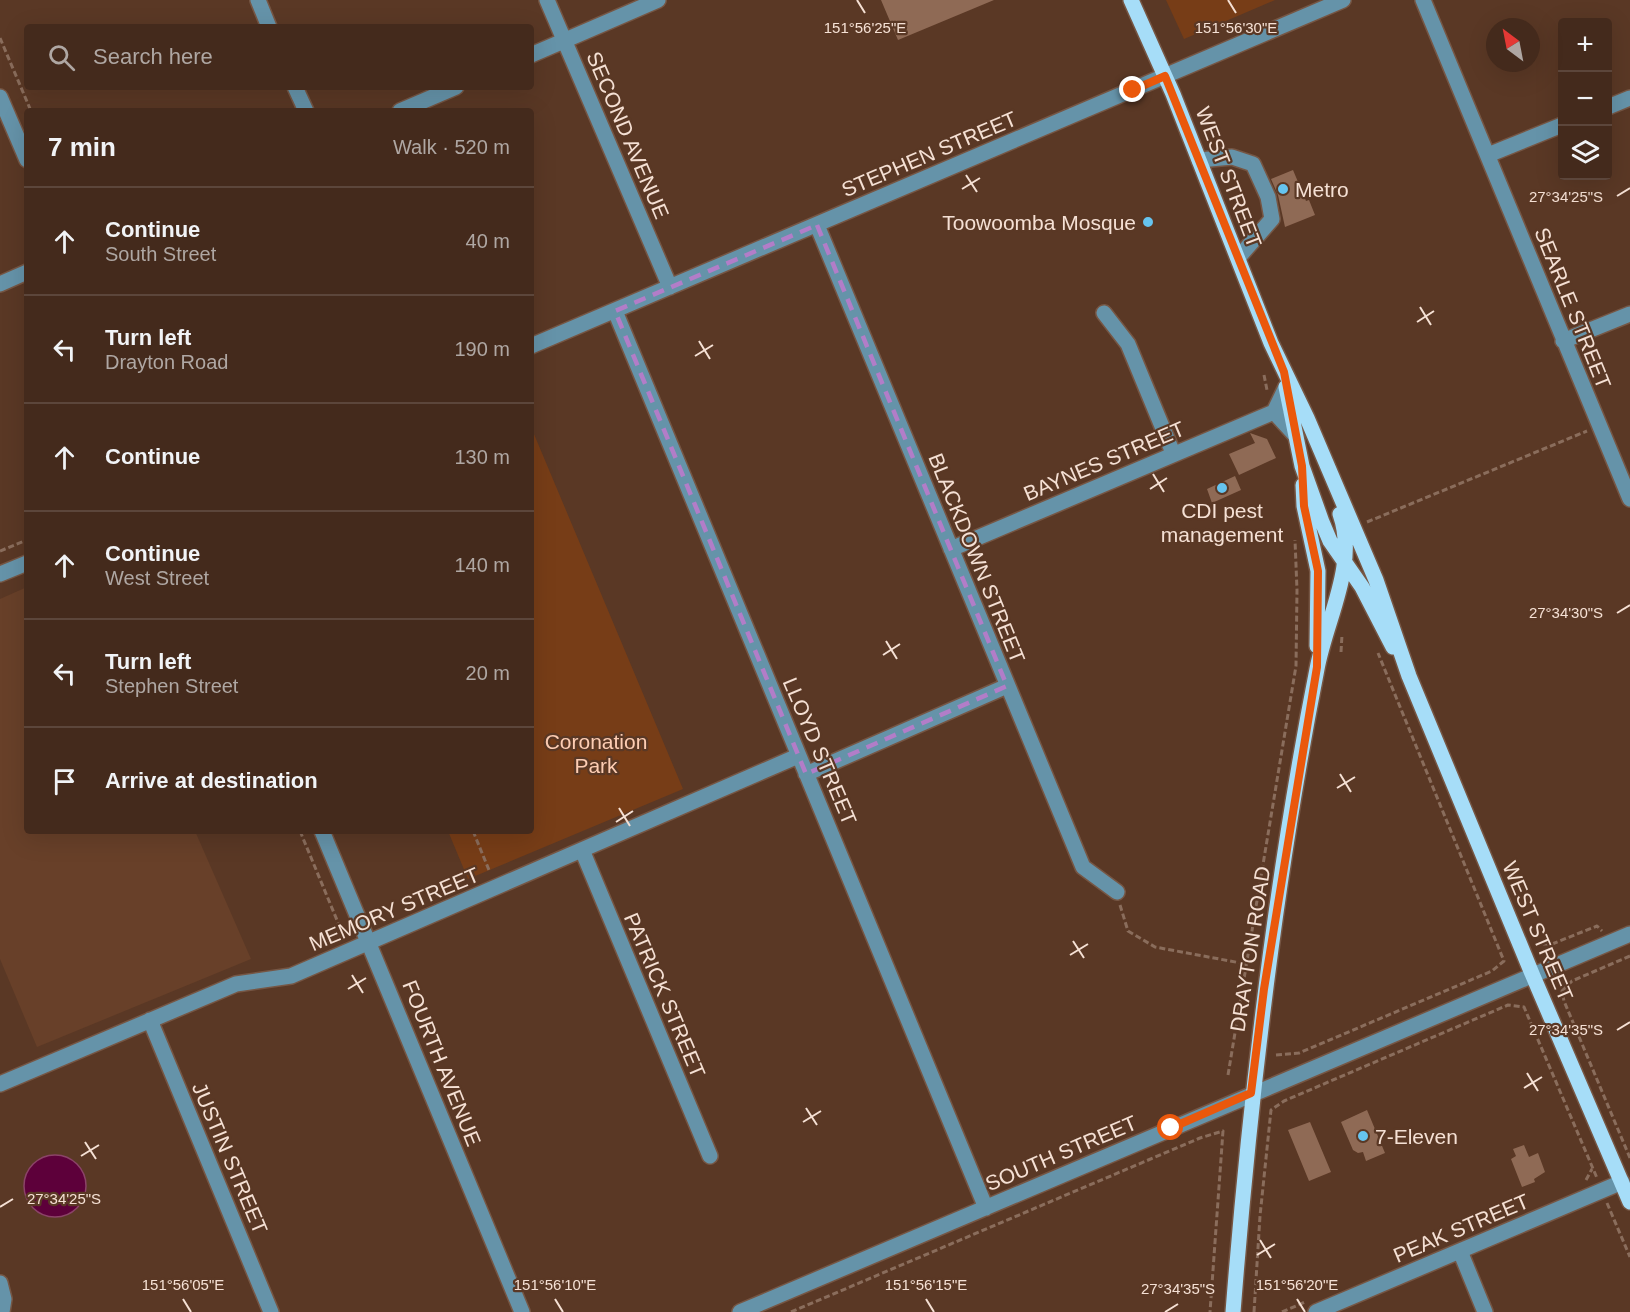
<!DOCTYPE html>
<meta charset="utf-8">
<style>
:root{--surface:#442a1c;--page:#4e3629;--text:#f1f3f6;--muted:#afa7a3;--line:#5c463b}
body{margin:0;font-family:Helvetica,sans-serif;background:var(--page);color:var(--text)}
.controls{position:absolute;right:18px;top:18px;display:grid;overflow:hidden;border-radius:6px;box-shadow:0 6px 24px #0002}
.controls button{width:54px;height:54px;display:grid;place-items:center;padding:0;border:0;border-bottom:2px solid var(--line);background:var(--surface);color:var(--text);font:30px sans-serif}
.compass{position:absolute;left:1486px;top:18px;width:54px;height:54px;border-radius:50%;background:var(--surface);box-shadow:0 6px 24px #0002;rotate:328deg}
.stop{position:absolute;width:18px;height:18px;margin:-14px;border:4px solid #ea580c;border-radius:50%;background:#fff}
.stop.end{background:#ea580c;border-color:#fff;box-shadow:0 2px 6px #0008}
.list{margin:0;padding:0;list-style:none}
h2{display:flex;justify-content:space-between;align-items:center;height:78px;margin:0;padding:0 24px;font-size:26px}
h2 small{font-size:20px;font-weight:400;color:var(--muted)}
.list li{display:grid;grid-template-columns:39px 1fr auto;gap:18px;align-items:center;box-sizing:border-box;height:108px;padding:0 24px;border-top:2px solid var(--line)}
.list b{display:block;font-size:22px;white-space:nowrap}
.list p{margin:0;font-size:20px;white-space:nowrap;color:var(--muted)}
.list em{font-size:20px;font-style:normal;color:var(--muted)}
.icon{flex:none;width:33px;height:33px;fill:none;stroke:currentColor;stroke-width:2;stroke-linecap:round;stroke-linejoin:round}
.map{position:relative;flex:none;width:1630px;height:1312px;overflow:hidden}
.search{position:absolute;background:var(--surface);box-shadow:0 6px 24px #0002;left:24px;top:24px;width:510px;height:66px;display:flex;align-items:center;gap:15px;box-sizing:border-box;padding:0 21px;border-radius:6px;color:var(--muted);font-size:22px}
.panel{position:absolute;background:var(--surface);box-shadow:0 6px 24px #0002;left:24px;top:108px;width:510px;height:726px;border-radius:6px}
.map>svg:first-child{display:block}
.built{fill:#684029}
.green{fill:#773d17}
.water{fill:#5d003a;stroke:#8b4368;stroke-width:1.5}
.building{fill:#8f6a55}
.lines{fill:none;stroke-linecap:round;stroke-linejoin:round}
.minor-casing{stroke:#765644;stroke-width:18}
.major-casing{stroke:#765644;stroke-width:18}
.path{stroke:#8a6d5c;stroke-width:3;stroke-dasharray:6 3;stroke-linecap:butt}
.minor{stroke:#6593a9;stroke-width:15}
.major{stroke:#a6ddf8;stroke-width:15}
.route{stroke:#ea580c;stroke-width:8}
.marked{fill:none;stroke:#b27dc8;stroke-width:4.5;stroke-dasharray:12 8;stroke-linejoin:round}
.ticks{fill:none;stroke:#f5e0d4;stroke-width:2}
.poi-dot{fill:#66c4ef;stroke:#5a3825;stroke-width:2}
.labels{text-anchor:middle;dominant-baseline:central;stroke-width:4.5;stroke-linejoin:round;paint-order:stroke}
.street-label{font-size:21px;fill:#f5e0d4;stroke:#5a3825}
.poi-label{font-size:21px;fill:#f5e0d4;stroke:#5a3825;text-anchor:start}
.park-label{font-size:21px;fill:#fdcdb3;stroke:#5a3825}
.ticks-label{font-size:15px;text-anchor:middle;fill:#f5e0d4;stroke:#5a3825;stroke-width:4.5;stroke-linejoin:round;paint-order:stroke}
</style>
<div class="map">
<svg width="1630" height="1312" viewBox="0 0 1630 1312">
<rect width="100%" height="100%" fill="#5a3825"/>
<path class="built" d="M27 587V831H195L251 959 37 1047 0 959V599Z"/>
<path class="green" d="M1166 0H1275L1184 39Z
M531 427 683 789 468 879 448 831H531Z"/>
<path class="water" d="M24 1186a31 31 0 1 1 62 0a31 31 0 1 1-62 0Z"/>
<path class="building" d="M881 0H994L898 40Z
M1293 170 1306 201 1309 200 1315 215 1285 227 1278 195 1271 179Z
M1250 433 1267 439 1276 458 1239 475 1229 454 1255 443Z
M1235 476 1241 490 1212 503 1207 489Z
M1367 1110 1385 1153 1366 1161 1363 1152 1358 1153 1353 1150 1341 1122Z
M1310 1122 1331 1172 1309 1181 1288 1130Z
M1524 1145 1529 1157 1538 1153 1545 1172 1534 1179 1535 1182 1522 1187 1511 1159 1516 1156 1513 1149Z"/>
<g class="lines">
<g class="minor-casing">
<path id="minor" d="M258 0 269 27
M547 0 670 287
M1423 0 1630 499
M531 55 658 0
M295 87 306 111
M0 97 27 160
M1608 107 1630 98
M400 111 456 87
M1488 155 1562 125
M1199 160 1232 157 1253 164 1268 197 1272 219 1238 258
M817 225 1083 867 1117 892
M0 284 27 272
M615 311 986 1208
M1104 313 1128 344 1173 453
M1563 341 1630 314
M531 346 1343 0
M1274 412 1295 435
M951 549 1274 412 1286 387
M0 574 27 563
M806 774 1007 686
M322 831 522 1312
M582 850 710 1156
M150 1020 271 1312
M0 1084 236 984 291 976 798 756
M1460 1251 1485 1312
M0 1283 4 1299 2 1312
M740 1312 1630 934
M1316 1312 1622 1182"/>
</g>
<g class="major-casing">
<path id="major" d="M1131 0 1173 94 1271 343 1307 418 1376 580 1409 676 1533 976 1630 1202
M1286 387 1302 466 1322 522 1330 541 1362 587 1393 647
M1303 485 1304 506 1318 571 1317 646
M1233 1312C1250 1096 1275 881 1317 669 1326 619 1358 565 1340 514"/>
</g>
<path class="path" d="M0 38 31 111
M1264 375 1267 390
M1367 522 1587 431
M0 551 27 540
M1341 652 1342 635
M300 831 344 937
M473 831 489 870
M1120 905 1128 931 1155 947 1246 964
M1543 944H1552L1597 926 1602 931
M1630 956 1572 981 1562 991 1564 1001 1630 1158
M1276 1055 1299 1053 1492 971 1504 961 1378 653
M1228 1075 1296 666 1297 590 1295 540
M1586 1180 1592 1169
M1607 1203 1630 1257
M791 1312 1200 1138 1223 1131 1210 1312
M1254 1312 1260 1216 1271 1110 1284 1101 1508 1005 1524 1007 1597 1178
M1282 1312 1305 1302"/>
<use href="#minor" class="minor"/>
<use href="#major" class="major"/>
</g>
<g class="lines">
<path class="route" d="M1133 90 1165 76 1284 372 1302 466 1304 506 1318 571 1317 667 1264 989 1251 1093 1171 1128"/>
</g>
<path class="marked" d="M817 225 1007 686 806 774 615 311Z"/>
<path class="ticks" d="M857 0 865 13M1228 0 1236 13M966 175 977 192M962 189 980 178M1617 196 1630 188M1420 307 1431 325M1417 322 1434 311M699 341 710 359M695 356 713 345M1153 474 1164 492M1150 489 1167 478M1617 613 1630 605M886 641 897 659M883 655 900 644M1340 774 1351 792M1337 788 1355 777M619 808 630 826M616 822 633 811M1073 941 1084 958M1070 955 1088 944M352 975 363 993M348 989 366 978M1617 1030 1630 1022M1527 1073 1538 1091M1524 1088 1542 1077M806 1108 817 1125M803 1122 821 1111M85 1142 96 1159M81 1156 99 1145M0 1207 13 1199M1260 1240 1271 1258M1257 1255 1275 1244M183 1299 191 1312M555 1299 563 1312M926 1299 934 1312M1297 1299 1305 1312M1165 1312 1178 1304"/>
<g class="poi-dot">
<circle cx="1283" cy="189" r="6"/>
<circle cx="1148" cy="222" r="6"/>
<circle cx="1222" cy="488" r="6"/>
<circle cx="1363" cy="1136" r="6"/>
</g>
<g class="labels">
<g class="street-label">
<text transform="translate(628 135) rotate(67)">SECOND AVENUE</text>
<text transform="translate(929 154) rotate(-23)">STEPHEN STREET</text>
<text transform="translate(1229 177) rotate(69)">WEST STREET</text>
<text transform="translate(1573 308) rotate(68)">SEARLE STREET</text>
<text transform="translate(1104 461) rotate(-23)">BAYNES STREET</text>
<text transform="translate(977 558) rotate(68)">BLACKDOWN STREET</text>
<text transform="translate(820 751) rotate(67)">LLOYD STREET</text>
<text transform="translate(394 909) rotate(-23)">MEMORY STREET</text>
<text transform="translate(1538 931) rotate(67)">WEST STREET</text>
<text transform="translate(1250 949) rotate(-81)">DRAYTON ROAD</text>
<text transform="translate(665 995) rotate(67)">PATRICK STREET</text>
<text transform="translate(442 1063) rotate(68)">FOURTH AVENUE</text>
<text transform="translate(1061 1153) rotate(-23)">SOUTH STREET</text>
<text transform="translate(230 1158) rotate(67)">JUSTIN STREET</text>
<text transform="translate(1461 1228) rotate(-23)">PEAK STREET</text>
</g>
<g class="poi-label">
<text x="1295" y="189">Metro</text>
<text x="1136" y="222" text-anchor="end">Toowoomba Mosque</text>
<text x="1222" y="510" text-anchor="middle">CDI pest<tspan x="1222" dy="24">management</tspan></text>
<text x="1375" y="1136">7-Eleven</text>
</g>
<g class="park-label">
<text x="596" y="741">Coronation<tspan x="596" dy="24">Park</tspan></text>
</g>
</g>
<g class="ticks-label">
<text x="865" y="33">151°56'25"E</text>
<text x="1236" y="33">151°56'30"E</text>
<text x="1566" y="202">27°34'25"S</text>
<text x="1566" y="618">27°34'30"S</text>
<text x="1566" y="1035">27°34'35"S</text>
<text x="64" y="1204">27°34'25"S</text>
<text x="183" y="1290">151°56'05"E</text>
<text x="555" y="1290">151°56'10"E</text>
<text x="926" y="1290">151°56'15"E</text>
<text x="1297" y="1290">151°56'20"E</text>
<text x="1178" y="1294">27°34'35"S</text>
</g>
</svg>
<div class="controls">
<button>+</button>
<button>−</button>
<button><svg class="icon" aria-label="layers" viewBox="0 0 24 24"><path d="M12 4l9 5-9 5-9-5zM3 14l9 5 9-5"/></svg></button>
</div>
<svg class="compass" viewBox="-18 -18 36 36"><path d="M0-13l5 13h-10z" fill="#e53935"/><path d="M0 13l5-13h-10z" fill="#afa7a3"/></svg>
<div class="stop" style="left:1171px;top:1128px"></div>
<div class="stop end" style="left:1133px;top:90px"></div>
<div class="search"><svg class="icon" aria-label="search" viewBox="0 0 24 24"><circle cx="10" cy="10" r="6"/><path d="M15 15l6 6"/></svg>Search here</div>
<section class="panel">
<h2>7 min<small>Walk · 520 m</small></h2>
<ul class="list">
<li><svg class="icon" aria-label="ahead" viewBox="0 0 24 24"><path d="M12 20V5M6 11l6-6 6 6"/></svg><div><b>Continue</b><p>South Street</p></div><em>40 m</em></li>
<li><svg class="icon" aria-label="left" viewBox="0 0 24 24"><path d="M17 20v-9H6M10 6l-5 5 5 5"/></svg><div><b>Turn left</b><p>Drayton Road</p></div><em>190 m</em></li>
<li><svg class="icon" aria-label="ahead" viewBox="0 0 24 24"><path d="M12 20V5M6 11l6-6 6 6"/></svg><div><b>Continue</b></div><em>130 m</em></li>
<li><svg class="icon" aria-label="ahead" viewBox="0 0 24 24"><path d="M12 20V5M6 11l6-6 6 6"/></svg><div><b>Continue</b><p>West Street</p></div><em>140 m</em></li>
<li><svg class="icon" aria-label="left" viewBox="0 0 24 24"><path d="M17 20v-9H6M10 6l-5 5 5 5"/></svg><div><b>Turn left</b><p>Stephen Street</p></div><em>20 m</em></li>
<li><svg class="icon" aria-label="arrive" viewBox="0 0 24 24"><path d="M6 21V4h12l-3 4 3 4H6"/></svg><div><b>Arrive at destination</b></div></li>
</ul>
</section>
</div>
